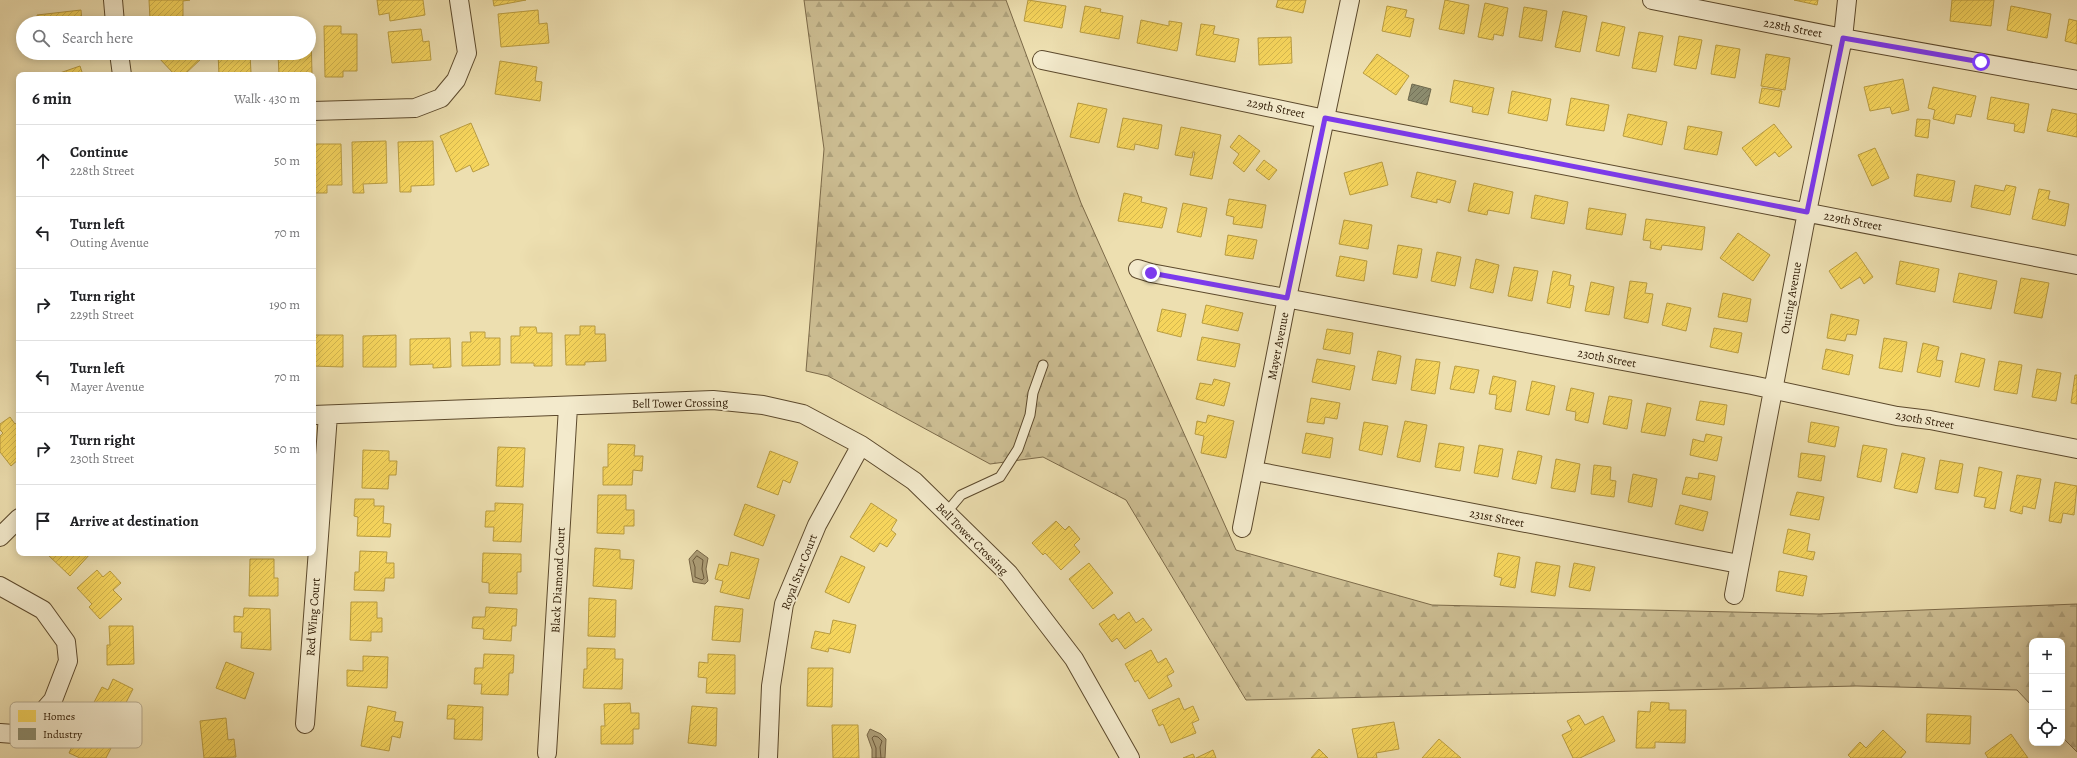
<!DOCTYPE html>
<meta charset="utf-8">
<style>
:root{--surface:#fff;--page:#f6f6f6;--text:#202124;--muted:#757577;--line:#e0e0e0}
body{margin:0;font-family:Alegreya,serif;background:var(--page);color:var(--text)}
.controls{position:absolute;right:12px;bottom:12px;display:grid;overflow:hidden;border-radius:8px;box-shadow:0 2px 10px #0003}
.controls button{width:36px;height:36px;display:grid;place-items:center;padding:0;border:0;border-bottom:1px solid var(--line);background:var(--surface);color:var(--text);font:20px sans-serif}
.stop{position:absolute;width:12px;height:12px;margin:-9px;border:3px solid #7c3aed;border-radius:50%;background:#fff}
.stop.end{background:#7c3aed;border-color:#fff;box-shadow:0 1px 4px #0008}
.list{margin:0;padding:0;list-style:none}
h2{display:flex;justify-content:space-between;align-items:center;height:52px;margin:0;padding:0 16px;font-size:17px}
h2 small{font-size:13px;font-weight:400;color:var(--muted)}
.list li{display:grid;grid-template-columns:26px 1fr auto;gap:12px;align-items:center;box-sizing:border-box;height:72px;padding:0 16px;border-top:1px solid var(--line)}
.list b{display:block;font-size:15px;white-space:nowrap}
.list p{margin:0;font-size:13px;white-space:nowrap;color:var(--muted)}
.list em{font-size:13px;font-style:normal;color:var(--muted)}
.icon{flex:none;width:22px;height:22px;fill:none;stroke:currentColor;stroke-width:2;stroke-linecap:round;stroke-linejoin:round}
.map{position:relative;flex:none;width:2077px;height:758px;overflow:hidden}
.search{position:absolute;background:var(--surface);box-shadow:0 2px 10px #0003;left:16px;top:16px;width:300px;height:44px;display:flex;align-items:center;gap:10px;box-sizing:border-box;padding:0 14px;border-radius:22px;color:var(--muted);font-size:15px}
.panel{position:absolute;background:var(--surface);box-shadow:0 2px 10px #0003;left:16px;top:72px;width:300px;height:484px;border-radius:8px}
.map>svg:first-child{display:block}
.forest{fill:url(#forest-firs);stroke:#7c6a49}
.water{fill:#ab9b74;stroke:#786646}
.homes{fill:url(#homes-hatch);stroke:#b99c40}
.industry{fill:url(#industry-hatch);stroke:#6f694d}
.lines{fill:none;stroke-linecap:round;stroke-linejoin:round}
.shore{stroke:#6b593a;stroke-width:1}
.service-casing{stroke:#5c492c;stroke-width:11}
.minor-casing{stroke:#5c492c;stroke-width:20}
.service{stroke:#f3eacc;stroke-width:9}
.minor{stroke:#f3eacc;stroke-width:18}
.route{stroke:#7c3aed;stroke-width:5}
.labels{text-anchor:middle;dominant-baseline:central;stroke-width:4;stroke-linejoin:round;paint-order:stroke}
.street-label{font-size:12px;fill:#2b1700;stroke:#f3eacc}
.key{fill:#f3eacc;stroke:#b7ab8f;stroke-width:1}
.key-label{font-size:11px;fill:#2b1700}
</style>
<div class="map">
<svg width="2077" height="758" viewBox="0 0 2077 758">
<defs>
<pattern id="forest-firs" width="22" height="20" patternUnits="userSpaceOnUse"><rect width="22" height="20" fill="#ccbd92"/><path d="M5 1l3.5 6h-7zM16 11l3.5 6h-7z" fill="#afa27c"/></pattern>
<pattern id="homes-hatch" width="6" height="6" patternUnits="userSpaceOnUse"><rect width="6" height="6" fill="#f6d55c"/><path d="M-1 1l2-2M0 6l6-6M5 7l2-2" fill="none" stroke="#d3b64e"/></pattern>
<pattern id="industry-hatch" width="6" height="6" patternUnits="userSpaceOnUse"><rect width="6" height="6" fill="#8c8c6e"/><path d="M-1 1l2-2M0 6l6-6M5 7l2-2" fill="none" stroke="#737158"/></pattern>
</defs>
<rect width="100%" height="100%" fill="#eddfb0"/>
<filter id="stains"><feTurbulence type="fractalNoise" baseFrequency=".005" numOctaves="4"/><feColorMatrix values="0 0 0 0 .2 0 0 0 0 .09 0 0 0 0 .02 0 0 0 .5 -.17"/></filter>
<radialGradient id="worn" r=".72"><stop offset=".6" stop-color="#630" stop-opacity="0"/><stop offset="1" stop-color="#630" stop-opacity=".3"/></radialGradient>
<path class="forest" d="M804 0H1006L1081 203 1236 550 1432 605 1819 614 2077 604V752L2062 737V641H2032V706L2017 690 1857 686 1246 700 1126 500 1043 457 990 464 828 376 806 371 824 149Z"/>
<path class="water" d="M697 550 708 558 706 569 708 581 705 584 693 582 689 559Z
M870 729 881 734 886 739 885 758H872V749L867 735Z"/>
<path class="homes" d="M149 0H190L183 1V18L150 19Z
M377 0H423L425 15 390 21 389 13 379 15Z
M493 0H526L494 6Z
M1028 0 1066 6 1062 28 1024 21Z
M1278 0H1306L1303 13 1276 7Z
M1445 0 1469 5 1464 34 1439 29Z
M1794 0H1818L1817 5Z
M1952 0H1994L1991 26 1950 21Z
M1485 3 1508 8 1503 36 1494 34 1493 40 1478 37Z
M1085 6 1101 9 1100 12 1123 16 1119 39 1080 32Z
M1387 6 1407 10 1405 17 1414 19 1410 37 1382 31Z
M2011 6 2051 14 2047 38 2007 30Z
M1524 7 1547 11 1542 41 1519 37Z
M81 10 82 23H38L37 15Z
M538 10 539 24 547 23 549 43 501 47 498 14Z
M1563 11 1587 16 1580 52 1555 47Z
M2069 19 2077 21V44L2065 41Z
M1141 20 1169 26V21L1182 23 1177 51 1137 43Z
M1602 22 1625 27 1619 56 1596 51Z
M1201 24 1215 26 1213 34 1239 39 1235 62 1196 55Z
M324 26H341V34H357V71H343V77H325Z
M421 29 423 42 429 41 431 60 392 63 388 32Z
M1639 32 1663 36 1656 72 1632 68Z
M309 34H311L312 74 279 75 278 53H309Z
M1679 36 1702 40 1696 69 1674 65Z
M1291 37 1292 63 1259 65 1258 38Z
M1716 45 1740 49 1735 78 1711 74Z
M162 53H200L203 57 184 75H175L158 57Z
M218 53H250L251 73 219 75Z
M1377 54 1409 76 1396 95 1363 73Z
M1766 54 1790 58 1785 90 1761 86Z
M500 61 537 67 535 81 542 82 540 101 495 94Z
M80 66 83 75H54Z
M1903 79 1909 110 1892 114 1890 107 1870 111 1864 87Z
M1454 80 1494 88 1488 115 1472 112 1473 107 1450 102Z
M1933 87 1976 96 1971 117 1956 114 1954 124 1933 119 1935 110 1928 108Z
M1762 88 1782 91 1779 107 1759 103Z
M1512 91 1551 99 1547 121 1508 113Z
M1991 97 2029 104 2024 133 2014 131 2015 124 1987 119Z
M1571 98 1609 105 1604 131 1566 125Z
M1078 103 1107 109 1099 143 1070 137Z
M2052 109 2077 114V137L2047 131Z
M1628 114 1667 122 1662 145 1623 136Z
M1123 118 1162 125 1158 149 1135 144 1134 150 1117 147Z
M1917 119 1930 120 1928 138 1915 136Z
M471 123 489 165 473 172 470 165 456 172 440 136Z
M1774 124 1792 147 1779 157 1775 152 1756 166 1742 148Z
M1688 126 1722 132 1717 155 1684 149Z
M1181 127 1221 135 1212 179 1190 175 1195 152H1193L1192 158 1175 155Z
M1239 135 1260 151 1244 172 1233 163 1239 154 1230 147Z
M386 141 387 183 363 184 364 193H353L352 142Z
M433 141 434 185 411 186V192H400L398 142Z
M313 144H341L342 185H327V193H313Z
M1875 148 1889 178 1872 186 1858 155Z
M1264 160 1277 170 1269 180 1256 170Z
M1382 162 1388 185 1350 195 1344 173Z
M1417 172 1456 181 1450 203 1437 199V203L1411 197Z
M1917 174 1955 181 1951 202 1914 196Z
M1474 183 1513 192 1509 214 1488 210 1487 215 1468 211Z
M1975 185 2004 191 2006 185 2016 187 2010 215 1971 207Z
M2039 189 2050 191 2048 199 2069 204 2065 226 2032 219Z
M1124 193 1142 197 1141 202 1167 208 1162 228 1118 221Z
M1535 195 1568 202 1564 224 1531 218Z
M1229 199 1266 205 1262 228 1233 224 1234 217 1226 215Z
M1183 203 1207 208 1201 237 1177 232Z
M1589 208 1626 214 1622 235 1586 229Z
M1646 219 1705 227 1702 250 1662 245 1661 250 1650 248 1651 241 1643 240Z
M1344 220 1372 225 1368 249 1339 244Z
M1738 233 1770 255 1753 281 1720 258Z
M1228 235 1257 240 1253 259 1225 255Z
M1398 245 1422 249 1417 278 1393 274Z
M1437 252 1461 257 1455 286 1431 281Z
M1856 252 1873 277 1864 284 1860 277 1841 289 1829 271Z
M1340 256 1367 261 1364 281 1336 276Z
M1476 259 1499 265 1493 293 1470 288Z
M1900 261 1939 269 1935 292 1896 284Z
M1514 267 1538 271 1532 301 1508 296Z
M1553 271 1571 275 1569 285 1574 286 1570 308 1547 303Z
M1959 273 1997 281 1991 309 1953 302Z
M2021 278 2049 283 2042 318 2014 313Z
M1630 281 1647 283 1645 293 1653 294 1648 323 1624 318Z
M1591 282 1614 287 1609 315 1585 311Z
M1723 293 1751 299 1747 322 1718 317Z
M1667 303 1691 308 1686 331 1662 325Z
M1206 305 1243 313 1238 331 1202 323Z
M1162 309 1186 314 1181 337 1157 331Z
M1831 314 1859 320 1856 335 1847 334 1845 341 1827 338Z
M580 326H595V334H605L606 361 585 362V365H566L565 335H580Z
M520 327H536L537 333H552V366H534V363H511V336H520Z
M1714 328 1742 333 1738 353 1710 347Z
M1327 329 1353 333 1350 354 1323 349Z
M470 332H485V338H500V365L462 366V342H471Z
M313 335H343V367L313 366Z
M396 335V367H363V336Z
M1202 337 1240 344 1235 367 1197 360Z
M450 338 451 367 433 368V364L410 365V339Z
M1884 338 1907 342 1902 372 1879 368Z
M1923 343 1939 347 1936 360 1943 361 1940 377 1917 372Z
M1826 349 1853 355 1849 375 1822 369Z
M1378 351 1401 356 1396 384 1372 380Z
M1961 353 1985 359 1979 387 1955 382Z
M1317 359 1355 366 1350 390 1312 382Z
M1416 359 1440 362 1435 394 1411 390Z
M1999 361 2022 365 2017 394 1994 390Z
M1455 366 1479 370 1474 393 1450 389Z
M2037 369 2061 373 2056 401 2032 397Z
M2075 375H2077V404L2071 403Z
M1493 376 1516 381 1511 412 1495 409 1497 395 1489 394Z
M1214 379 1230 383 1224 406 1196 399 1200 383 1212 385Z
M1532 381 1555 386 1549 415 1526 410Z
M1571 388 1594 393 1588 423 1575 420 1576 412 1566 410Z
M1609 396 1632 400 1627 429 1603 424Z
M1311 398 1340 403 1337 419 1325 417 1324 424 1307 422Z
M1700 401 1727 405 1724 425 1696 420Z
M1647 403 1671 408 1665 436 1641 432Z
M1208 415 1234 421 1226 458 1201 453 1204 436 1195 434 1197 421 1206 423Z
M10 417 15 424 19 421V459L11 466 0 452V436L3 433 0 430V424Z
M1405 421 1427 425 1420 462 1397 457Z
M1364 422 1388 426 1382 455 1359 450Z
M1811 422 1839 427 1835 447 1808 442Z
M1306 433 1333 438 1330 458 1302 453Z
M1706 434 1722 437 1717 461 1690 455 1693 439 1704 442Z
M1439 443 1464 447 1460 471 1435 467Z
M608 444 635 445 634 456H643L642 471 633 470 632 485H603V467H608Z
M1479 445 1503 449 1498 477 1474 473Z
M1863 445 1887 449 1881 482 1857 477Z
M498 447 525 448 523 487 496 486Z
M363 450 389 451V461H397L396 475H389L388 489 362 488Z
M770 451 798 462 790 483 783 480 778 495 757 487Z
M1518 451 1542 456 1536 484 1512 479Z
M1801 453 1825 456 1821 481 1798 477Z
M1902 453 1925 458 1917 493 1894 488Z
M1556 459 1580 464 1575 492 1551 488Z
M1940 460 1963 464 1958 493 1935 489Z
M1594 465 1611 467 1610 480 1616 481 1614 497 1591 494Z
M1979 467 2002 472 1995 509 1984 507 1986 498 1974 496Z
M1699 473 1715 476 1711 500 1682 494 1686 477 1698 479Z
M1633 474 1657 479 1652 507 1628 502Z
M2017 475 2041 479 2035 509 2023 506 2022 514 2010 511Z
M2055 482 2077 486 2074 515 2063 513 2061 523 2049 521Z
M1797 492 1824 497 1819 520 1790 515Z
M598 495H626V510H634V526H624V534L597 533Z
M355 499H374V506H384L383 523 391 524 390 537 357 536 358 517 354 516Z
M495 503 523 504 521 542 493 541 494 527H485L486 511H495Z
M871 503 897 520 891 530 896 534 887 547 880 543 874 552 850 537Z
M745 504 775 515 763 546 734 535Z
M1680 505 1708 512 1703 531 1675 524Z
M1056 521 1065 530 1069 526 1080 539 1074 545 1080 552 1061 570 1045 553 1043 555 1032 543Z
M1788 529 1810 534 1807 551 1815 552 1813 560 1783 553Z
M595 548 620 550V559L634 560 632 589 593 586Z
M360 551 387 552 386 563H394V578H385L384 591 354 590 355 572H359Z
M731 552 759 559 749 599 720 592 723 581 715 579 719 564 728 566Z
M46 553H91L70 576Z
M483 553 521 554V572H517V594L489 593V583L482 582Z
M1498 553 1520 557 1515 588 1500 585 1502 578 1494 576Z
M841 556 865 567 849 603 825 592Z
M250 559H274V578H278V596H249Z
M1536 562 1560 566 1555 596 1531 592Z
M1089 563 1113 593 1093 609 1069 579Z
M1574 563 1595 567 1590 591 1569 587Z
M97 570 103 577 110 571 121 583 113 590 122 599 100 619 89 607 92 604 77 588Z
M1779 571 1807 576 1803 596 1776 591Z
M589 598 616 600 615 637 588 636Z
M351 602H377V618H382V632H371V641L350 640Z
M715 606 743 609 740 642 712 640Z
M486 607 517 609 516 626H512L511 641 483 639 484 629 472 628 473 617H485Z
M244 608 270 609 271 650 241 648 242 632H234V616L243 617Z
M1129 612 1136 623 1143 618 1152 630 1125 649 1117 638 1112 642 1099 624 1114 614 1118 620Z
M833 620 856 625 850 653 829 648 828 652 811 648 815 631 830 634Z
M109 626H133L134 664 107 665V645H110Z
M587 648 615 649V659H623L622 689 583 688 584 669H587Z
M1151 650 1158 663 1166 658 1174 672 1167 676 1172 686 1149 699 1138 680 1135 682 1125 664Z
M484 654 514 655 513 673H509L508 695 481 694 482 684H474L475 668H483Z
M708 654 735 655V694L706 693 707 678 698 677 699 662 708 663Z
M363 656 388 657 387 688 347 686V670L363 671Z
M226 662 254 673 245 699 216 688Z
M808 668H833L832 707 807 706Z
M113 679 133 689 115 724 90 710 102 687 108 690Z
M1179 698 1184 710 1193 706 1199 720 1192 723 1196 733 1171 743 1163 724 1159 726 1152 710Z
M1651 702 1669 703V710H1686L1685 743 1655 742V748H1636L1638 711 1650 712Z
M630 703 631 713H639V729H633V744H601V726H605L604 704Z
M448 705 483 707 482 740 454 739 455 719H447Z
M368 706 396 712 394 721 403 722 400 738 392 736 389 751 361 746Z
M692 706 717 708 716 746 688 743Z
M1927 714 1971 716 1970 744 1926 742Z
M1579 715 1585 725 1603 716 1615 741 1580 758H1573L1562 735 1572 730 1567 721Z
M226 718 228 740 234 739 236 757 204 758 200 721Z
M1394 722 1399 749 1376 753 1377 758H1358L1352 729Z
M83 723 102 732 98 739 112 746 106 758H80L69 753Z
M832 725H858L859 758H833Z
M1883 730 1906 752 1901 758H1851L1848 755 1860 742 1866 748Z
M2011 734 2028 758H1988L1985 753Z
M1439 739 1461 758H1422Z
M1319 749 1328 758H1311Z
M1213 750 1216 758H1196Z
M1193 754 1195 758H1183Z"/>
<path class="industry" d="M1412 84 1431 89 1427 105 1408 100Z"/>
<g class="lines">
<path class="shore" d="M697 556 703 560 702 569 704 578 702 580 695 577V567L693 561Z
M876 758V748L872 738 874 736 878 737 882 741 880 747 881 758"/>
<g class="service-casing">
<path id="service" d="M946 513 961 495 1000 477 1018 449 1030 415 1033 393 1043 365"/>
</g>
<g class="minor-casing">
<path id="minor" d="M113 0 115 23
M1652 0 1843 38 2077 80
M119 53 122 75
M1042 60 1325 119 2077 265
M313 111 415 108 441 98 456 80 467 53 459 0
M1138 269 1151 273 1752 385 1897 416 1930 420 2077 449
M313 415 713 400 763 405 803 414 861 445 914 481 1009 574 1074 659 1130 758
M1255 471 1739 564
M1242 528 1287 298 1350 0
M0 537 19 518
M0 586 43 610 66 642 68 661 53 700 39 716 14 734 0 733
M1734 595 1807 212 1843 38 1847 0
M305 724 328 415
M547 753 568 407
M768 758 771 686 784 604 817 525 861 445"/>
</g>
<use href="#service" class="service"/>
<use href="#minor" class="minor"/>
</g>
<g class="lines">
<path class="route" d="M1151 273 1287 298 1325 118 1807 212 1843 38 1981 62"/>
</g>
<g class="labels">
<g class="street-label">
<text transform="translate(1793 28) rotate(11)">228th Street</text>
<text transform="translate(1276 108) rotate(12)">229th Street</text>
<text transform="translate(1853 221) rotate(11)">229th Street</text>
<text transform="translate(1791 298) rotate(-80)">Outing Avenue</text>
<text transform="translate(1278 346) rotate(-79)">Mayer Avenue</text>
<text transform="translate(1607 358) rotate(11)">230th Street</text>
<text transform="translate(680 403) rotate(-1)">Bell Tower Crossing</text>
<text transform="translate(1925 420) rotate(10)">230th Street</text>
<text transform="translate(1497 518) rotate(11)">231st Street</text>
<text transform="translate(972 539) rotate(45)">Bell Tower Crossing</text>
<text transform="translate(799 572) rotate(-69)">Royal Star Court</text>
<text transform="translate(558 580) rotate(-87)">Black Diamond Court</text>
<text transform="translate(313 617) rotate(-86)">Red Wing Court</text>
</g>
</g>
<rect x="10" y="702" width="132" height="46" rx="6" class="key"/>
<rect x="18" y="710" width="18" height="12" fill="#f6d55c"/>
<rect x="18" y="728" width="18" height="12" fill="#8c8c6e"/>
<g class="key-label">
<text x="43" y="720">Homes</text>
<text x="43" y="738">Industry</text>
</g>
<rect width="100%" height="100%" filter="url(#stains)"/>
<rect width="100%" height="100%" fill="url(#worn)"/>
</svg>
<div class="controls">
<button>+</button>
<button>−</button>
<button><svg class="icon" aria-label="locate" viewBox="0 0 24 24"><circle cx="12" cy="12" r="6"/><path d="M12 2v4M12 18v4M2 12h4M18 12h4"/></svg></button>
</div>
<div class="stop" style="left:1981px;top:62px"></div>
<div class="stop end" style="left:1151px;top:273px"></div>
<div class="search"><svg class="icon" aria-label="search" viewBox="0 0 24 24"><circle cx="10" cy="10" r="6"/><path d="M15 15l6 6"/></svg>Search here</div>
<section class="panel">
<h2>6 min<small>Walk · 430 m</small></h2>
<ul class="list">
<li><svg class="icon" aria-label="ahead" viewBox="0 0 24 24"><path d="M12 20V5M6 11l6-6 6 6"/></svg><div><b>Continue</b><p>228th Street</p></div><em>50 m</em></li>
<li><svg class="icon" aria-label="left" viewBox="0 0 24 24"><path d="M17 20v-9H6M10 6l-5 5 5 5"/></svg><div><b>Turn left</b><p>Outing Avenue</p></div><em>70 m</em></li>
<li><svg class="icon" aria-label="right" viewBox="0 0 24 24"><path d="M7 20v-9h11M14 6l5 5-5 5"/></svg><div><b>Turn right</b><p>229th Street</p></div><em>190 m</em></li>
<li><svg class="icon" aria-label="left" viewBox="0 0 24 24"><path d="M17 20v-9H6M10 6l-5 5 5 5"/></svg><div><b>Turn left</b><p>Mayer Avenue</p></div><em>70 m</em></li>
<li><svg class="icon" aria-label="right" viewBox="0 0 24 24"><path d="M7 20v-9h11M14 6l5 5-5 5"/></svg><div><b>Turn right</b><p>230th Street</p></div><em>50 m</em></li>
<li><svg class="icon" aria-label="arrive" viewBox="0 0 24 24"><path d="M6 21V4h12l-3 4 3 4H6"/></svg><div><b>Arrive at destination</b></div></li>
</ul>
</section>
</div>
